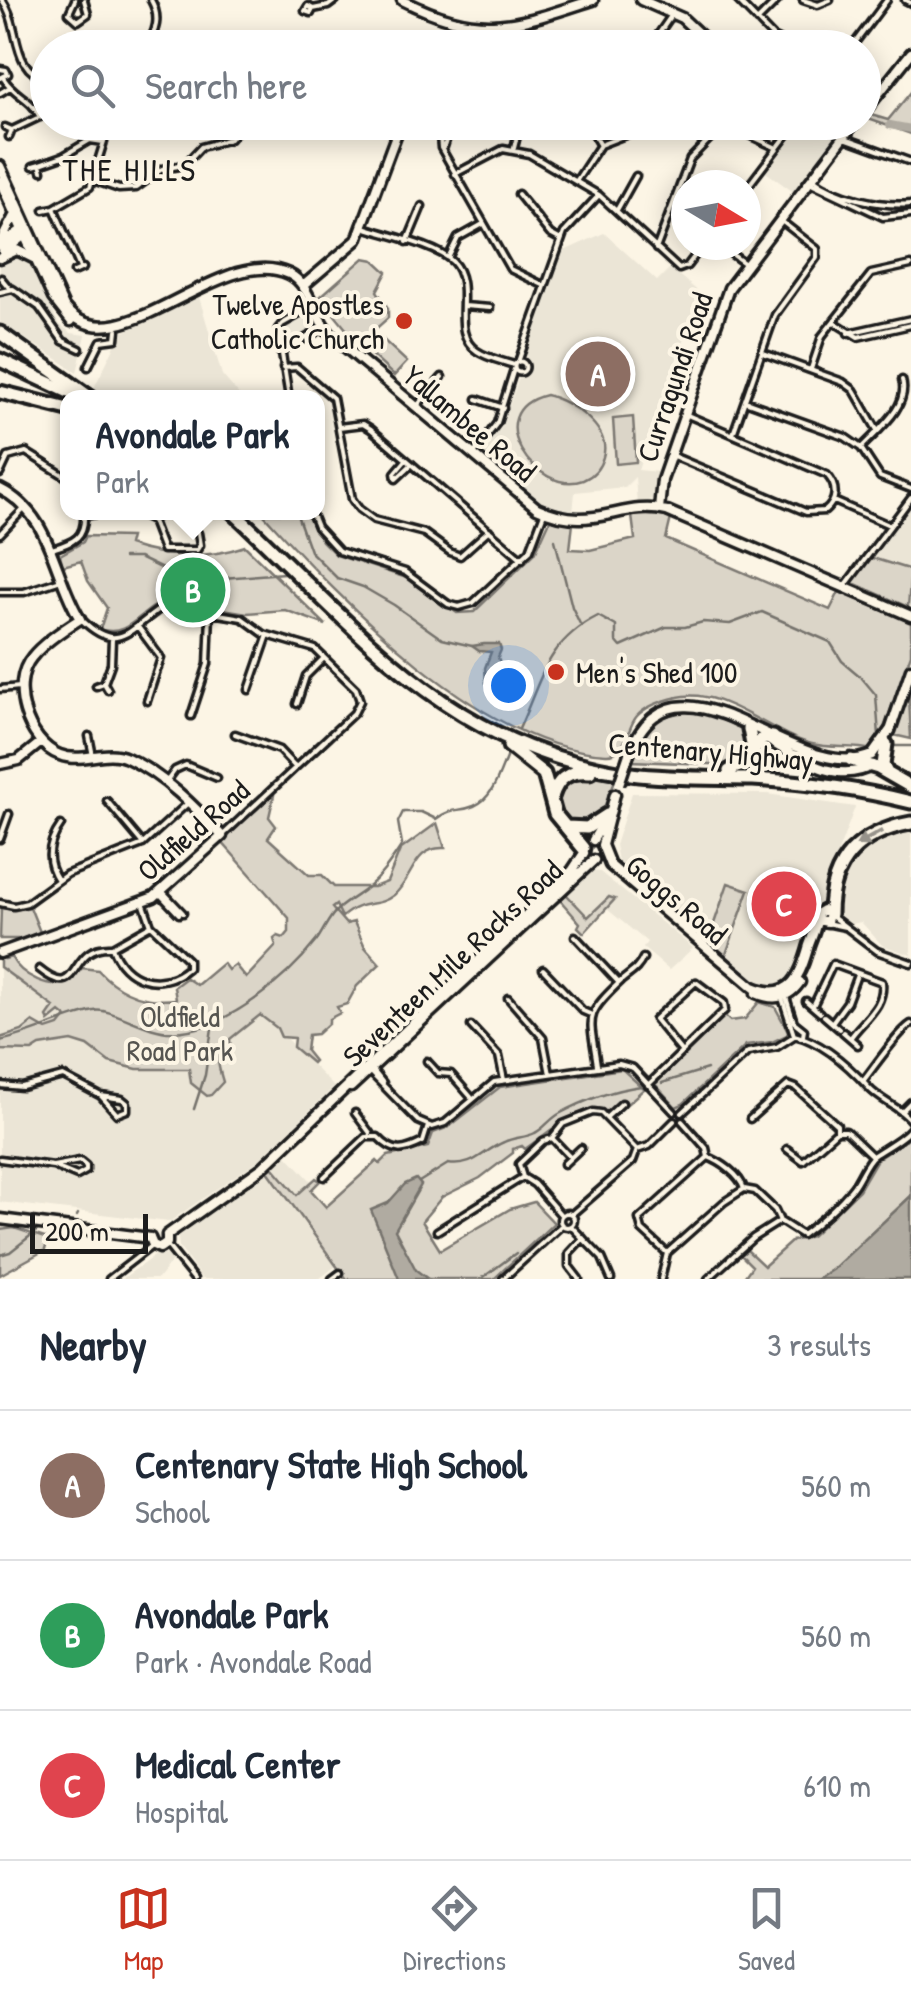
<!DOCTYPE html>
<meta charset="utf-8">
<style>
:root{--surface:#fff;--page:#f6f6f7;--text:#1f2937;--muted:#747a83;--line:#e0e1e3;--accent:#c8321e}
body{margin:0;font-family:"Patrick Hand",sans-serif;background:var(--page);color:var(--text)}
.compass{position:absolute;left:671px;top:170px;width:90px;height:90px;border-radius:50%;background:var(--surface);box-shadow:0 5px 25px #0003;rotate:100deg}
.scale{position:absolute;left:30px;bottom:25px;width:118px;box-sizing:border-box;padding-left:10px;border:5px solid #1c1c1c;border-top:0;font-size:28px;line-height:35px;white-space:nowrap;color:#1c1c1c;-webkit-text-stroke:8px #fcf5e5;paint-order:stroke}
.you{position:absolute;left:508px;top:685px;width:35px;height:35px;margin:-25px;border:8px solid #fff;border-radius:50%;background:#1a73e8;box-shadow:0 0 0 15px #1a73e833}
.badge{display:grid;place-items:center;width:65px;height:65px;border-radius:50%;background:var(--accent);color:#fff;font-size:32px;font-weight:700}
.pin{position:absolute;translate:-50% -50%;border:5px solid #fff;box-shadow:0 2px 10px #0006}
.popup{position:absolute;left:60px;top:390px;width:265px;height:130px;box-sizing:border-box;display:grid;place-content:center;border-radius:20px;background:var(--surface);filter:drop-shadow(0 2px 8px #0005);font-size:32px;white-space:nowrap;color:var(--muted)}
.popup b{font-size:38px;color:var(--text)}
.popup::after{content:'';position:absolute;left:50%;top:100%;margin-left:-20px;border:20px solid transparent;border-top-color:var(--surface)}
.list{margin:0;padding:0;list-style:none}
h2{display:flex;justify-content:space-between;align-items:center;height:130px;margin:0;padding:0 40px;font-size:42px}
h2 small{font-size:32px;font-weight:400;color:var(--muted)}
.list li{display:grid;grid-template-columns:65px 1fr auto;gap:30px;align-items:center;box-sizing:border-box;height:150px;padding:0 40px;border-top:2px solid var(--line)}
.list b{display:block;font-size:38px;white-space:nowrap}
.list p{margin:0;font-size:32px;white-space:nowrap;color:var(--muted)}
.list em{font-size:32px;font-style:normal;color:var(--muted)}
.icon{flex:none;width:55px;height:55px;fill:none;stroke:currentColor;stroke-width:2;stroke-linecap:round;stroke-linejoin:round}
.map{position:relative;flex:none;width:911px;height:1279px;overflow:hidden}
.search{position:absolute;background:var(--surface);box-shadow:0 5px 25px #0003;left:30px;right:30px;top:30px;height:110px;display:flex;align-items:center;gap:25px;box-sizing:border-box;padding:0 35px;border-radius:55px;color:var(--muted);font-size:38px}
.sheet{height:580px;background:var(--surface)}
nav{display:flex;justify-content:space-around;align-items:center;box-sizing:border-box;height:140px;border-top:2px solid var(--line);background:var(--surface);font-size:28px;color:var(--muted)}
nav a{display:grid;justify-items:center;gap:5px}
nav .on{color:var(--accent)}
.map>svg:first-child{display:block}
.built{fill:#ebe5d6}
.green{fill:#dbd5c8;stroke:#7c7872;stroke-width:2.5}
.water{fill:#b0aba1;stroke:#75726c;stroke-width:2.5}
.lines{fill:none;stroke-linecap:round;stroke-linejoin:round}
.stream{stroke:#75726c;stroke-width:2.5}
.river{stroke:#b0aba1;stroke-width:8}
.street-casing{stroke:#1c1c1c;stroke-width:11}
.secondary-casing{stroke:#1c1c1c;stroke-width:15}
.highway-casing{stroke:#1c1c1c;stroke-width:19}
.street{stroke:#fcf5e5;stroke-width:4}
.secondary{stroke:#fcf5e5;stroke-width:8}
.highway{stroke:#fcf5e5;stroke-width:11}
.secondary-bridge-casing{stroke:#1c1c1c;stroke-width:15;stroke-linecap:butt}
.secondary-bridge{stroke:#fcf5e5;stroke-width:8}
.oneway{fill:#97938b}
.poi-dot{fill:#c8321e;stroke:#fcf5e5;stroke-width:4}
.labels{text-anchor:middle;dominant-baseline:central;stroke-width:8;stroke-linejoin:round;paint-order:stroke}
.poi-label{font-size:30px;fill:#1c1c1c;stroke:#fcf5e5;text-anchor:end}
.street-label{font-size:30px;fill:#1c1c1c;stroke:#fcf5e5}
.park-label{font-size:30px;fill:#555450;stroke:#fcf5e5}
.neighbourhood-label{font-size:32px;letter-spacing:2.5px;fill:#1c1c1c;stroke:#fcf5e5}
</style>
<div class="map">
<svg width="911" height="1279" viewBox="0 0 911 1279">
<rect width="100%" height="100%" fill="#fcf5e5"/>
<filter id="ink" filterUnits="userSpaceOnUse"><feTurbulence type="fractalNoise" baseFrequency=".01" numOctaves="2"/><feDisplacementMap in="SourceGraphic" scale="20" xChannelSelector="R" yChannelSelector="G"/><feConvolveMatrix kernelMatrix="1 2 1 2 8 2 1 2 1" color-interpolation-filters="sRGB"/></filter>
<g filter="url(#ink)">
<path class="built" d="M800 123 848 125 795 193 763 170Z
M604 233 657 281 670 268 700 293 638 470 658 472 653 499 637 505 635 477 625 487 575 492 573 513 541 503 523 490 483 457V450L502 427 518 380 527 372V350L562 252Z
M17 256 31 264 58 323 71 333 86 335 77 372 0 322V265L10 257Z
M199 297 222 375 241 397H111L93 390 121 333Z
M304 317 315 331 285 347 283 336 286 328Z
M911 502V570L869 557Z
M632 793 767 794 855 807 827 881 822 904 816 903 800 965 786 982 776 985 757 983 725 957 749 890 728 883 708 941 625 871 618 862 615 845Z
M911 829V955L882 945 861 922 851 924 834 910 836 896 851 860 862 847 879 838Z
M591 871 600 872 693 948 669 970 643 948 647 942 607 909 614 900 609 898 588 917 566 894Z
M0 967 137 1069 261 1013 334 1087 260 1159 169 1222 0 1202Z
M286 1154 312 1182 297 1195 273 1167Z
M268 1171 336 1266 319 1279H202L179 1247 178 1237Z
M157 1254 167 1255 172 1261 158 1279H122Z"/>
<path class="green" d="M911 92V134L868 119 871 115 888 120Z
M364 258 374 260 387 272 377 291 388 308V318L362 341H356L320 297Z
M378 335 407 362 394 376 365 349Z
M546 395C571 401 612 428 603 457 600 468 593 476 583 480 537 497 477 412 546 395Z
M633 417 636 462 616 464 613 419Z
M269 513H306L322 541 336 555 410 579 457 613 474 612 535 553 550 520 573 523 570 549 590 550 635 539 632 516 652 514 671 518 666 539 830 610 839 592 911 622V654L880 739 872 750C854 745 831 749 812 744 770 734 721 686 678 697 665 700 646 706 637 716 626 728 628 755 606 754 480 747 344 603 264 515Z
M86 536 130 537 128 545C166 558 207 559 245 546L326 625 285 610 247 613 170 600C142 605 130 640 100 629L107 608 88 581 81 561 63 566 60 555 83 542Z
M869 557 911 570 908 607 853 583V577Z
M909 695 911 739 894 735Z
M687 710H701L744 730 750 750 736 765 631 761C640 732 657 715 687 710Z
M584 775 616 778 601 815 580 825C564 820 560 815 556 800L566 779Z
M271 794 274 795 269 817 276 826 268 838 309 875H322L334 887H374L387 882 400 850 437 823 445 848C413 846 414 878 394 895 376 909 363 898 342 917L336 905 332 908 346 924 354 922 365 947 380 964 357 986 347 1004 337 1007 340 1013 329 1019V1023L317 1034 308 1035 306 1051 314 1061 312 1063 293 1047 294 1038 281 1037 277 1028 260 1015 230 1039 231 1052H227L223 1047C214 1057 220 1071 223 1082L211 1095 207 1096 191 1083 189 1069H137L109 1062 88 1046 72 1041 40 1046 32 1051 0 1050V1038L22 1031 33 1022 47 1030 59 1026 66 1017 60 1012 49 1021 47 1017 54 1007 0 967V954L5 959 11 957C21 976 51 991 71 981L82 968 98 970C119 993 144 1003 176 999L174 987 186 978 197 985 223 963 228 970 235 965 246 978 276 946 274 939 278 936 284 938 289 932V918C266 892 244 867 221 841Z
M728 883 749 890 725 957 708 941Z
M566 894 588 917 609 897 615 899 584 933 578 927 580 923 559 899Z
M30 907 40 932 22 939H0L1 908 16 910Z
M759 1002 775 1007 788 1031 787 1035 772 1042 746 1045 683 1104 676 1107 655 1084 725 1016 730 1021 745 1019Z
M622 1069 644 1089 627 1104 621 1100 608 1113C578 1101 548 1134 525 1149L522 1146 513 1149V1153L480 1178 442 1197 422 1221 440 1250 510 1209 534 1202 554 1223 494 1279H346L268 1171 273 1167 297 1195 316 1178 320 1181 311 1190 326 1207 377 1161 380 1164 388 1156 428 1147 433 1133 449 1127 500 1087Z
M911 1137V1196L833 1270 818 1279H743L752 1266 741 1255 747 1250 764 1266 792 1241 811 1236 859 1190 877 1159Z
M14 1228 48 1239 45 1250 0 1275V1230Z"/>
<path class="water" d="M484 644H499L501 650 498 657 503 673 524 675 526 681 521 687H492L486 683 485 668 491 652 479 651 472 646Z
M416 1179 421 1185 395 1230 416 1270 428 1279H399L371 1210 388 1203 405 1184Z
M911 1196V1279H818L833 1269Z"/>
<g class="lines">
<path class="stream" d="M296 512 310 551 337 578 363 587 394 605 442 639 472 646
M555 540 572 607 580 624
M123 558H139L160 568 223 578 284 573
M519 729C541 681 546 642 598 616L616 626V641L621 647 666 627H685L703 622 730 624 762 612 830 642 842 661 861 677 876 695 879 736
M892 746H911
M0 1041C33 1034 62 1018 94 1011 111 1007 147 1033 173 1032 226 1030 286 980 317 940 324 930 329 917 338 909 346 902 355 897 363 891 380 878 391 862 402 845L398 822 403 812H421L436 819C454 806 457 813 474 806 494 798 500 771 508 753
M662 1083 707 1069
M194 1109 205 1075 212 1028
M419 1182 448 1164C474 1168 482 1151 504 1142 514 1137 525 1138 535 1133 544 1129 550 1119 559 1114 585 1100 612 1090 641 1086
M77 1216 78 1214
M0 1255 10 1252 39 1229
M481 1279 516 1253"/>
<path class="river" d="M890 125 911 129"/>
<g class="street-casing">
<path id="street" d="M2 0C22 27 9 69 48 80
M75 0 69 13 78 21 88 14 84 0
M737 0 774 38 795 48
M803 0 818 5 830 0
M905 0 911 3
M313 9 308 6 305 11 311 13 313 9 328 6 336 0
M757 21 778 0
M651 45 671 16
M146 48C156 31 161 18 151 0
M588 48 613 42 649 45
M765 48 774 38
M851 48 887 0
M0 69 6 70 8 74 0 78
M4 79C15 96 30 97 40 117
M0 93 10 87
M450 122 440 136 441 148 510 269 545 286
M586 122 599 144
M723 123 777 148
M5 127 12 130 9 137
M12 130 48 113
M845 138 911 162
M444 147 448 134 458 122
M514 148 518 132 528 122
M40 164 63 156 90 140 103 142
M33 166 40 164 42 171
M455 174 503 149 529 154 599 195 679 269 687 266 703 245
M812 178C836 197 881 207 911 204
M93 180 119 189 136 188 162 169 184 165 201 147 230 139 243 122
M577 180 600 145 659 122
M733 180 741 185
M809 182 883 217 911 214
M746 189 797 122
M518 194 550 234 561 240
M44 210 54 208
M617 210 636 176
M364 227C387 235 438 246 453 262 476 287 448 332 477 351 487 358 502 361 514 365
M407 242 422 206
M719 245 744 263
M656 249 690 159 724 124
M448 258 458 238 483 224
M80 268 54 208 90 187 110 122
M74 272 83 268
M1 278 10 289
M0 292 13 289 39 307 63 341 80 349
M464 306 490 308
M834 322 858 337 911 325
M848 333 911 319
M280 352 324 328
M763 353 843 382 854 390 877 430
M514.5 367a5.5 5.5 0 1 1 11 0a5.5 5.5 0 1 1-11 0Z
M518 362 564 233 599 195
M88 367 101 341 116 339 117 330
M283 368 297 367 333 398 352 499 359 509 374 520 424 533 450 552 460 556 489 530
M811 369 822 336 871 274 911 265
M289 398 278 329 282 324 312 307
M477 399 503 408
M745 401 845 437 861 448 880 477 911 489
M416 407 442 377
M339 427 363 424 371 429 522 559
M733 434 775 315 817 257V249L780 220
M861 448C878 430 910 406 902 380
M475 452 497 423 514 369
M673 456 806 512 825 511C837 501 838 487 827 475L685 414
M406 460 395 473 396 479 412 464
M0 474 8 457 26 452 68 478
M834 501 889 525
M134 512 152 521 163 550H197L200 545 198 533
M311 512 317 527 339 551 405 572 448 604 459 607 473 603 530 550 544 513
M84 516 108 512
M152 521 162 512
M0 534 24 509
M52 549C74 542 86 538 84 512
M845 586 911 498
M0 592H24L61 580
M82 620C120 657 131 626 166 605L242 618 264 634 315 649 356 689 360 701 354 713 222 836
M138 627 161 658 147 701
M104 683 111 664 112 639
M96 686 104 683 108 690
M0 689 20 687
M249 690 267 638
M297 704 306 676 324 658
M191 716 208 664 210 614
M235 734 279 750 295 767
M89 736 93 756
M167 781 175 770 186 765 217 778
M107 801 143 844
M0 839 9 814
M58 880C45 861 48 843 61 825
M163 892 183 913
M160 894 179 914
M0 903 14 906 27 903 67 874 143 844 188 803
M830 915 877 951 911 963
M826 923 845 927
M575 936 618 982
M112 947C123 980 160 992 188 968V960L151 925 143 902
M39 969C83 1005 65 944 112 947L151 925
M543 969 583 1011 590 1014
M786 997 794 1022 804 1030 803 1036
M508 998 543 1038 550 1074
M782 998 794 1035
M806 1001 820 1013
M813 1006 833 964 882 982C885 1006 865 1018 851 1037
M824 1016 839 1029
M833 1021 847 1002 857 975
M471 1026 499 1056 504 1080
M843 1032 858 1045
M794 1035C823 1042 848 1065 868 1087 880 1101 899 1106 911 1121
M427 1061 438 1073 451 1074 471 1097
M597 1065C590 1016 583 1017 621 981 630 973 638 970 643 958
M371 1068 383 1083
M369 1071 418 1121 432 1127 445 1123 494 1082 619 1064 633 1068 674 1112
M864 1080C875 1066 898 1032 911 1024
M0 1085 22 1087 63 1076 101 1096 122 1099 127 1103V1110L117 1114 101 1096
M648 1085 725 1010 724 1003 696 982 655 1019 681 1051
M902 1111 911 1102
M355 1113 370 1133
M682 1113 748 1052 777 1047 794 1036
M607 1117 622 1103
M750 1119 788 1085 796 1088 837 1125V1131
M682 1121 706 1148 708 1157C721 1162 740 1175 744 1189L755 1191 775 1210 780 1221 802 1235C819 1223 840 1204 853 1187 860 1178 866 1161 874 1155 884 1148 904 1138 911 1128
M553 1139 570 1157
M787 1149 803 1161 837 1131H846L872 1156
M708 1157 639 1219 642 1230 667 1253 724 1202 744 1189
M0 1159 53 1166 77 1176 86 1171V1166L80 1161 53 1166
M564 1164 581 1148
M324 1177 366 1137H378C394 1154 403 1152 423 1142L428 1126
M560 1220a7 7 0 1 1 14 0a7 7 0 1 1-14 0Z
M572 1214 633 1161 637 1150 649 1146 674 1121
M561 1215 534 1184 523 1177 519 1164 543 1141 552 1138 563 1124 593 1112 601 1113 637 1150
M571 1226 602 1258 611 1279
M437 1231 523 1177
M166 1244 194 1279
M109 1279 153 1245
M332 1279 340 1273
M503 1279 562 1225
M579 1279 569 1266V1253L583 1238
M661 1279 667 1253
M708 1279 753 1238 780 1221"/>
</g>
<g class="secondary-casing">
<path id="secondary" d="M402 0C482 40 513 26 593 0
M641 0 682 18 714 48
M460 48 469 25
M864 112 911 53
M0 166 64 307C117 373 220 241 289 274 311 284 313 318 332 336L537 508C593 534 621 500 667 511L911 616
M0 181 53 298 71 321
M1 241 15 214
M0 246 20 231
M3 252 27 233
M0 258 17 250 33 258
M303 286 357 240 401 122
M0 489C53 516 52 574 80 619 64 629 44 642 32 657 9 684 27 743 60 755 82 764 105 748 127 758 164 775 195 807 222 836L154 897 0 953
M659 509 662 480 729 288 855 122
M890 731 911 669
M766 739C798 757 836 786 873 765
M629 754C676 631 795 788 872 755L890 730
M0 764 19 760 40 743
M615 794 602 845 610 865 753 987C791 1003 801 974 809 945 813 934 818 924 818 913L823 910 829 912 827 922 819 920
M593 840 606 818
M756 993C774 1001 789 998 800 982
M351 1087 594 860
M0 1219 150 1238
M167 1235 263 1167 572 871 584 853
M150 1238 153 1245 160 1248 167 1243V1235"/>
</g>
<g class="highway-casing">
<path id="highway" d="M0 333 91 398
M0 360 73 394
M0 392 68 409
M233 512C361 631 446 748 631 774 671 779 713 778 753 779 806 782 859 789 911 802
M749 729 753 750
M886 744 883 765 887 773
M509 746 544 774 555 814 583 848
M851 760 878 768 911 787
M729 771 746 762 762 739 773 737
M552 797C558 777 570 770 590 772
M567 827 587 828 607 815
M830 914C830 860 861 832 911 823"/>
</g>
<use href="#street" class="street"/>
<use href="#secondary" class="secondary"/>
<use href="#highway" class="highway"/>
<g class="secondary-bridge-casing">
<path id="secondary-bridge" d="M619 784 629 754"/>
</g>
<use href="#secondary-bridge" class="secondary-bridge"/>
</g>
<defs><path id="oneway-solid" d="M-6-.8H1V-3.2L6.5 0L1 3.2V.8H-6Z" transform="scale(2.5)"/></defs>
<use class="oneway" href="#oneway-solid" transform="translate(869 838) rotate(151)"/>
</g>
<g class="poi-dot">
<circle cx="404" cy="321" r="10"/>
<circle cx="556" cy="672" r="10"/>
</g>
<g class="labels">
<g class="poi-label">
<text x="384" y="304">Twelve Apostles<tspan x="384" dy="34">Catholic Church</tspan></text>
<text x="576" y="672" text-anchor="start">Men's Shed 100</text>
</g>
<g class="street-label">
<text transform="translate(674 377) rotate(-71)">Curragundi Road</text>
<text transform="translate(470 423) rotate(40)">Yallambee Road</text>
<text transform="translate(711 751) rotate(5)">Centenary Highway</text>
<text transform="translate(193 830) rotate(-41)">Oldfield Road</text>
<text transform="translate(677 899) rotate(40)">Goggs Road</text>
<text transform="translate(452 963) rotate(-43)">Seventeen Mile Rocks Road</text>
</g>
<g class="park-label">
<text x="180" y="1016">Oldfield<tspan x="180" dy="34">Road Park</tspan></text>
</g>
<g class="neighbourhood-label">
<text x="130" y="169">THE HILLS</text>
</g>
</g>
</svg>
<svg class="compass" viewBox="-18 -18 36 36"><path d="M0-13l5 13h-10z" fill="#e53935"/><path d="M0 13l5-13h-10z" fill="#747a83"/></svg>
<div class="scale">200 m</div>
<div class="you"></div>
<div class="pin badge" style="left:598px;top:374px;background:#8d6e63">A</div>
<div class="pin badge" style="left:193px;top:590px;background:#2e9e5b">B</div>
<div class="popup"><b>Avondale Park</b>Park</div>
<div class="pin badge" style="left:784px;top:904px;background:#e0444e">C</div>
<div class="search"><svg class="icon" aria-label="search" viewBox="0 0 24 24"><circle cx="10" cy="10" r="6"/><path d="M15 15l6 6"/></svg>Search here</div>
</div>
<section class="sheet">
<h2>Nearby<small>3 results</small></h2>
<ul class="list">
<li><span class="badge" style="background:#8d6e63">A</span><div><b>Centenary State High School</b><p>School</p></div><em>560 m</em></li>
<li><span class="badge" style="background:#2e9e5b">B</span><div><b>Avondale Park</b><p>Park · Avondale Road</p></div><em>560 m</em></li>
<li><span class="badge" style="background:#e0444e">C</span><div><b>Medical Center</b><p>Hospital</p></div><em>610 m</em></li>
</ul>
</section>
<nav>
<a class="on"><svg class="icon" aria-label="map" viewBox="0 0 24 24"><path d="M3 6l6-2 6 2 6-2v14l-6 2-6-2-6 2zM9 4v14M15 6v14"/></svg>Map</a>
<a><svg class="icon" aria-label="directions" viewBox="0 0 24 24"><path d="M12 3l9 9-9 9-9-9zM9 14v-3h6M13 9l2 2-2 2"/></svg>Directions</a>
<a><svg class="icon" aria-label="saved" viewBox="0 0 24 24"><path d="M7 4h10v16l-5-4-5 4z"/></svg>Saved</a>
</nav>
